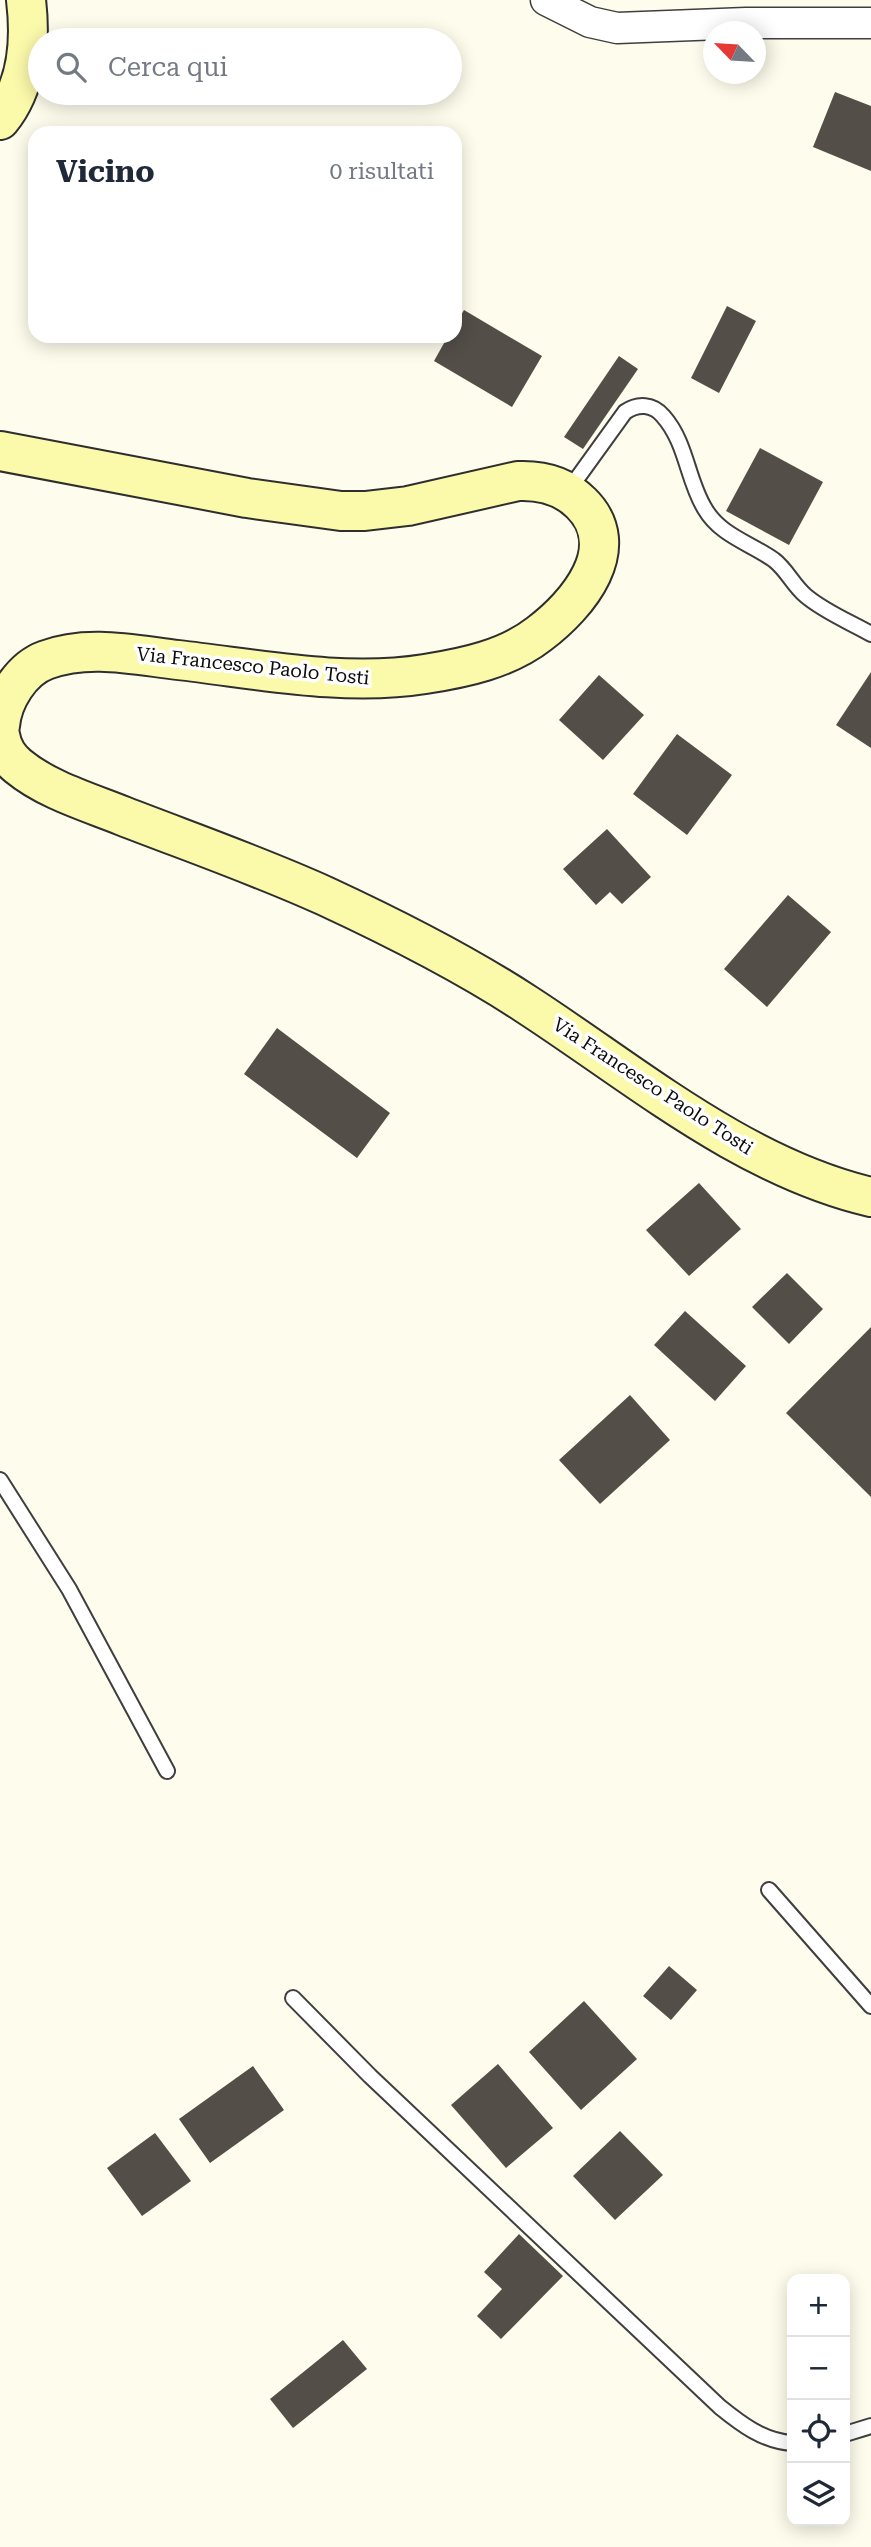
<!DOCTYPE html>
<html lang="it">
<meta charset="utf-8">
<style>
:root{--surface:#fff;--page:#f2f2f3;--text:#1f2937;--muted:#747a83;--line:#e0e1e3}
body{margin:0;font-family:"Roboto Serif",serif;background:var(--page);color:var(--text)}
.controls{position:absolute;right:21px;bottom:21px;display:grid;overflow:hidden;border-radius:14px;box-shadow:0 4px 18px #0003}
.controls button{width:63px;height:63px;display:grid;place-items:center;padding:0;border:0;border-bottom:2px solid var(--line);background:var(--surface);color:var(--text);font:35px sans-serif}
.compass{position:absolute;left:703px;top:21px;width:63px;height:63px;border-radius:50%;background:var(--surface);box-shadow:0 4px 18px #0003;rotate:295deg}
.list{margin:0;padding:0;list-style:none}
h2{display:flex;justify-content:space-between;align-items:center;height:91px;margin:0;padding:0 28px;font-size:30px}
h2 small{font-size:23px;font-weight:400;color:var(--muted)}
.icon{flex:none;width:38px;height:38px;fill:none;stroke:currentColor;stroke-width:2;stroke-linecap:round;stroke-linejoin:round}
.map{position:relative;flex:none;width:871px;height:2547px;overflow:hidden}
.search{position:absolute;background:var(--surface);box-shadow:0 4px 18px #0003;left:28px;top:28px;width:434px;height:77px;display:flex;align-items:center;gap:18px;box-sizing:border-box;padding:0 24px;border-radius:38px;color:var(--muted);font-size:26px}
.panel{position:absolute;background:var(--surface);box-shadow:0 4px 18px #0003;left:28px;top:126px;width:434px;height:217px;border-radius:21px}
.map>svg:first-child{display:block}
.building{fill:#544e49}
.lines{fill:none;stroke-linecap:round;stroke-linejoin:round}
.service-casing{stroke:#3f3f3f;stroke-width:18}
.minor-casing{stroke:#3f3f3f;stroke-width:33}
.secondary-casing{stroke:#2e2e2e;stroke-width:42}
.service{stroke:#fff;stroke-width:14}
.minor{stroke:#fff;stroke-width:30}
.secondary{stroke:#fbf9aa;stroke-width:38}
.labels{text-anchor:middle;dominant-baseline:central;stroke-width:7;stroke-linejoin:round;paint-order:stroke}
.street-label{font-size:19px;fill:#0c0c0c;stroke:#fff}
</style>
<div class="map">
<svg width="871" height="2547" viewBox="0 0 871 2547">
<rect width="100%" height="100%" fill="#fefcec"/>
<path class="building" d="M835 92 871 106V171L813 147Z
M727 306 756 321 719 393 691 378Z
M464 310 542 356 512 407 434 361 448 336H455V325Z
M619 356 638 369 583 449 564 437Z
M760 448 823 482 789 545 726 511Z
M871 672V748L836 725Z
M599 675 644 715 603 760 559 720Z
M677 734 732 775 687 835 633 794Z
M607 829 651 877 622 904 610 892 596 905 563 869Z
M788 895 831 932 767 1007 724 969Z
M277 1028 390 1113 357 1158 244 1074Z
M699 1183 741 1229 689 1276 646 1230Z
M787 1273 823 1309 789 1344 752 1307Z
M685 1311 746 1366 715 1401 654 1345Z
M871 1327V1497L786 1413Z
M630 1395 670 1440 600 1504 559 1460Z
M669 1966 697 1990 671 2020 643 1996Z
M584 2001 637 2059 581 2110 529 2052Z
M498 2064 553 2128 506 2168 451 2105Z
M253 2066 284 2110 210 2163 179 2119Z
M620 2131 663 2175 615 2220 573 2176Z
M155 2133 191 2181 142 2216 107 2168Z
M519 2234 563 2276 501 2339 477 2316 502 2289 484 2272Z
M343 2340 367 2369 293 2428 270 2399Z"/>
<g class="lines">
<g class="service-casing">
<path id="service" d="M568 491 625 412C638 403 653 404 663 416 687 443 687 480 705 509 720 535 750 543 774 560 787 570 793 585 806 596 825 612 850 622 871 634
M0 1480 69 1589 167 1771
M769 1890 871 2006
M293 1998 370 2076 720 2407C741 2424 763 2441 792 2443
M845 2434 871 2426"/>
</g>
<g class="minor-casing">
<path id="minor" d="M546 0 590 22 617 28 746 23H871"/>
</g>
<g class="secondary-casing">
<path id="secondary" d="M0 120C27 87 31 41 26 0
M0 451 247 498 341 511H365L408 506 518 481C541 480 564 486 581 503 626 547 578 605 539 634 507 659 464 668 425 674 344 687 258 669 178 660 135 655 88 644 46 660 21 669 2 700 0 726
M0 735C2 748 8 758 18 766 47 790 88 802 123 816 190 842 259 866 325 896 394 928 462 962 526 1004 634 1074 743 1167 871 1197"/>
</g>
<use href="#service" class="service"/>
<use href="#minor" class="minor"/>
<use href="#secondary" class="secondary"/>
</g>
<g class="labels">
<g class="street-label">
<text transform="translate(253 666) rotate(6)">Via Francesco Paolo Tosti</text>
<text transform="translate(653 1086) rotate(33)">Via Francesco Paolo Tosti</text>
</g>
</g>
</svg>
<div class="controls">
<button>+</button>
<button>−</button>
<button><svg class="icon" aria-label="locate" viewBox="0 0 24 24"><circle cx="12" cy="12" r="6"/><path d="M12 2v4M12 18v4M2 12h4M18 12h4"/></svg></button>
<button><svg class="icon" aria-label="layers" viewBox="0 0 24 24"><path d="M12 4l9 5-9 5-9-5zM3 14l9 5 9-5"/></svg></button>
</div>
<svg class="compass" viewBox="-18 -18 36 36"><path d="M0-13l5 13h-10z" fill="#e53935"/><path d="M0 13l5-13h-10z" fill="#747a83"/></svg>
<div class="search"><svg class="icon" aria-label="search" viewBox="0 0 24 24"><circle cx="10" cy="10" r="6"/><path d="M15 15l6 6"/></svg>Cerca qui</div>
<section class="panel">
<h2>Vicino<small>0 risultati</small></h2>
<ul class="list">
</ul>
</section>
</div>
